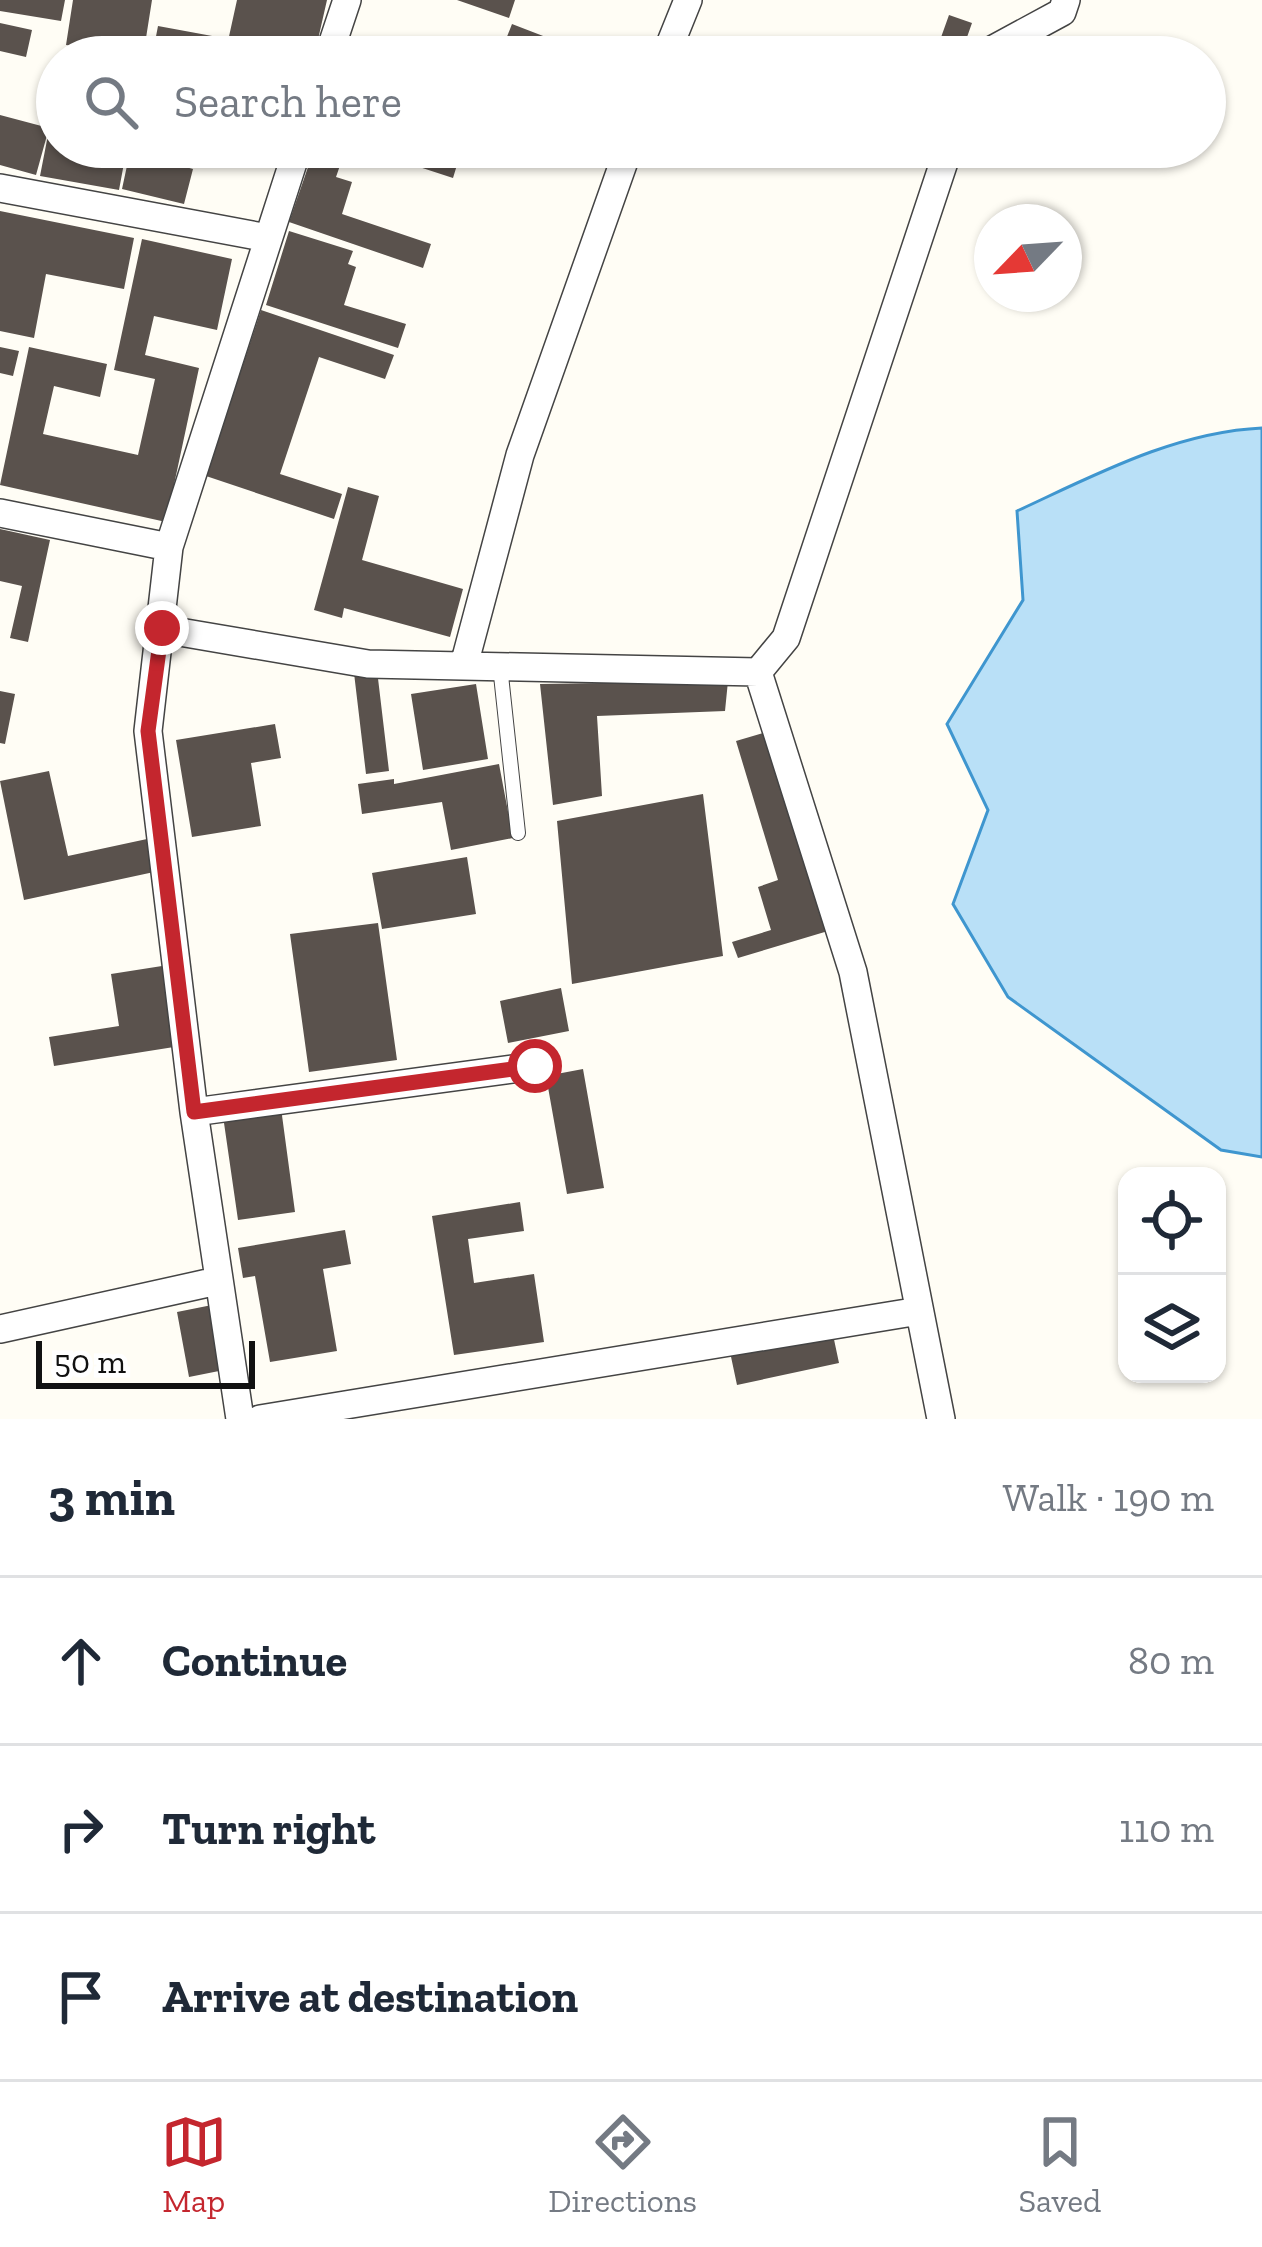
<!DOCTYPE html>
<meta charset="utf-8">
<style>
:root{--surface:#fff;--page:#f2f2f3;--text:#1f2937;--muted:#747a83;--line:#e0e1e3;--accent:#c4262e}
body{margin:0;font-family:"Zilla Slab",serif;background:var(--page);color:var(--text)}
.controls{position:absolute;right:36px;bottom:36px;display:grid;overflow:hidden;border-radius:24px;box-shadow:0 3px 9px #0004}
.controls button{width:108px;height:108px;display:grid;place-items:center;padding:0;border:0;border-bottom:3px solid var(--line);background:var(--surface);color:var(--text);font:60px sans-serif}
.compass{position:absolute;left:974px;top:204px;width:108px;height:108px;border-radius:50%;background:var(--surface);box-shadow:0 3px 9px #0004;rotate:245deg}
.scale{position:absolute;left:36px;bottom:30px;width:219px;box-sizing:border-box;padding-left:12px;border:6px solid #111;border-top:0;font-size:33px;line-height:42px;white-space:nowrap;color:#111;-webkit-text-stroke:9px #fff;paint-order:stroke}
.stop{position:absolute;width:36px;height:36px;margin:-27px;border:9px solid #c4262e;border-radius:50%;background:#fff}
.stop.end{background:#c4262e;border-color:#fff;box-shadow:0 3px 12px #0008}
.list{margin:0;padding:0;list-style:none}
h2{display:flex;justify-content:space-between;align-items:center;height:156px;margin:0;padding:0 48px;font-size:51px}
h2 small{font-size:39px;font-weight:400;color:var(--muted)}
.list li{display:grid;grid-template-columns:78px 1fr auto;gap:36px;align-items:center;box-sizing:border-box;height:168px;padding:0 48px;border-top:3px solid var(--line)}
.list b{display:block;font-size:45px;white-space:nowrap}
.list em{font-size:39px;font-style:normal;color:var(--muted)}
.icon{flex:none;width:66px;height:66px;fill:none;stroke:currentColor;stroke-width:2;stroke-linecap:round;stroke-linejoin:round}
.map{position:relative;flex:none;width:1262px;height:1419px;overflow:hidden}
.search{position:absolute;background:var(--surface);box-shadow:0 3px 9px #0004;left:36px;right:36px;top:36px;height:132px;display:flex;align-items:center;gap:30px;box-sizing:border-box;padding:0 42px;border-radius:66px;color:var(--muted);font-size:45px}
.sheet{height:660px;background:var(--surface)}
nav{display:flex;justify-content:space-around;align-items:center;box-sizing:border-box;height:168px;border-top:3px solid var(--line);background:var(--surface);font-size:33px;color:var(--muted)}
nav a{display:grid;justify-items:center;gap:6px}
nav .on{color:var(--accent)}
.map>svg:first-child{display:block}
.water{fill:#b9e0f7;stroke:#3f96cf;stroke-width:3}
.building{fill:#5a524d}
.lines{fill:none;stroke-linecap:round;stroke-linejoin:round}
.service-casing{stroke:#444;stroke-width:16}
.minor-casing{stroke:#444;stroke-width:30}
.service{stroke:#fff;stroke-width:14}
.minor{stroke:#fff;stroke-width:27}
.route{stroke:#c4262e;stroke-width:15}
</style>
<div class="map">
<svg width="1262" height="1419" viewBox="0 0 1262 1419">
<rect width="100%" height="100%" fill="#fffdf5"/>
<path class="water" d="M1262 428V1157L1221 1150 1008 997 953 904 988 810 947 724 1023 600 1017 511C1095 475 1175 432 1262 428Z"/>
<path class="building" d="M0 0H65L61 21 0 11Z
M73 0H152L143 57 66 45Z
M237 0H327L314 57H264L266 49 228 41Z
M457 0H515L509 18Z
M949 15 972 23 960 57H934Z
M0 23 32 30 26 57 0 51Z
M512 24 582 51 585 40 628 57H499Z
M158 26 223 38 220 57H152Z
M55 99 57 147H127L119 190 40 176Z
M0 115 49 128 36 175 0 165Z
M131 147H175L171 163 193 169 184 204 122 189Z
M315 147 345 151 336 177 352 182 342 214 431 244 423 268 289 222Z
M358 147H443L461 152 453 178Z
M0 211 134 238 124 289 46 274 34 338 0 331Z
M289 231 353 251 348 264 356 267 344 305 406 324 398 348 266 305Z
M142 239 232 259 217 330 154 316 145 355 199 368 166 522 0 485 29 347 107 364 100 397 54 386 43 434 138 455 155 379 114 370Z
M261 310 394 355 385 379 319 357 280 474 342 494 334 519 206 476Z
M0 347 19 351 13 376 0 373Z
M348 487 379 496 362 560 463 589 450 637 344 608 342 618 314 610Z
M0 529 50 540 28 642 10 638 22 586 0 581Z
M377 670 389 771 366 774 354 673Z
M728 681 725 711 597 716 602 796 553 805 540 684Z
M476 684 488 759 423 770 411 694Z
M0 691 15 694 5 744 0 743Z
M275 724 281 758 251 763 261 826 192 837 176 740Z
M767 732 828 931 738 958 732 942 771 930 758 887 778 880 736 741Z
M499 764 513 838 451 850 442 802 362 814 358 784 394 779V784Z
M49 771 68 856 147 839 154 872 24 900 0 781Z
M703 794 723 956 572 984 557 821Z
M467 857 476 914 382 929 372 873Z
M378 923 397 1060 309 1072 290 934Z
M162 966 174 1047 54 1066 49 1037 119 1026 111 974Z
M561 988 569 1031 508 1043 500 1001Z
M583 1069 604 1188 567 1194 546 1076Z
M281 1108 295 1212 238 1220 223 1116Z
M520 1202 524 1231 468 1239 474 1283 534 1274 544 1342 454 1355 432 1216Z
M345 1230 351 1264 323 1269 337 1351 270 1362 255 1276 243 1278 238 1248Z
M212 1305 224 1370 189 1377 177 1312Z
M832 1330 839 1363 737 1385 730 1352Z"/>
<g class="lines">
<g class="service-casing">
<path id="service" d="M500 666 518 833"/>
</g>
<g class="minor-casing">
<path id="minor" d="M328 57 347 0
M665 57 688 0
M979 57 1062 12 1066 0
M0 188 268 238
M0 513 169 547
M162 629 368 664 758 672 853 972 941 1419
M464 665 520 455 629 147
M758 672 786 638 949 147
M194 1112 535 1066
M0 1329 217 1281
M240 1419 194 1112 148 731 169 547 298 147
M260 1419 919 1311"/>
</g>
<use href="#service" class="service"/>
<use href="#minor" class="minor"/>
</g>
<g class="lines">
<path class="route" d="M162 628 148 731 194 1112 535 1066"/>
</g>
</svg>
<div class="controls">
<button><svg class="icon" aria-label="locate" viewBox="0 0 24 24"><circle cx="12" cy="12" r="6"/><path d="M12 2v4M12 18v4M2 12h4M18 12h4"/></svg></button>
<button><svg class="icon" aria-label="layers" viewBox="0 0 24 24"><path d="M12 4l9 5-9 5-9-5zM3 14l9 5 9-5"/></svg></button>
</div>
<svg class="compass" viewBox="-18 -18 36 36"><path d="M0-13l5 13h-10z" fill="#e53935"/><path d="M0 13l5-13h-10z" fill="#747a83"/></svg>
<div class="scale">50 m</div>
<div class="stop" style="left:535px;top:1066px"></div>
<div class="stop end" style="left:162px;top:628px"></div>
<div class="search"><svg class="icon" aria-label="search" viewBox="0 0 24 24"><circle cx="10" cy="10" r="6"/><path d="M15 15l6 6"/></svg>Search here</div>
</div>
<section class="sheet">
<h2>3 min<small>Walk · 190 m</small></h2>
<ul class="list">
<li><svg class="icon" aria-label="ahead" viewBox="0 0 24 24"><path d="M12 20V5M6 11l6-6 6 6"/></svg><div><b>Continue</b></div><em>80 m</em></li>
<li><svg class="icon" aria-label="right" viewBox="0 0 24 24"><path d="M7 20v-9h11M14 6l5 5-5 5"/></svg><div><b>Turn right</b></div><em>110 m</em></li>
<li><svg class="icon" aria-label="arrive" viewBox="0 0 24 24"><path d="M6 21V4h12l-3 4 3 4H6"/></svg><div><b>Arrive at destination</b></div></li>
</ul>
</section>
<nav>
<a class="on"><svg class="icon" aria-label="map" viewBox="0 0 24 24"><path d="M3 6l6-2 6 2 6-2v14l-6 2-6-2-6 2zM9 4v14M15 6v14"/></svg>Map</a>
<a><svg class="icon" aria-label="directions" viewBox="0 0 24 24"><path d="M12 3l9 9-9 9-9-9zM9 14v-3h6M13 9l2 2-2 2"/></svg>Directions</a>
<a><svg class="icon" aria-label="saved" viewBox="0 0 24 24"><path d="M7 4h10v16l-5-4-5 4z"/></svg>Saved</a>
</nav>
